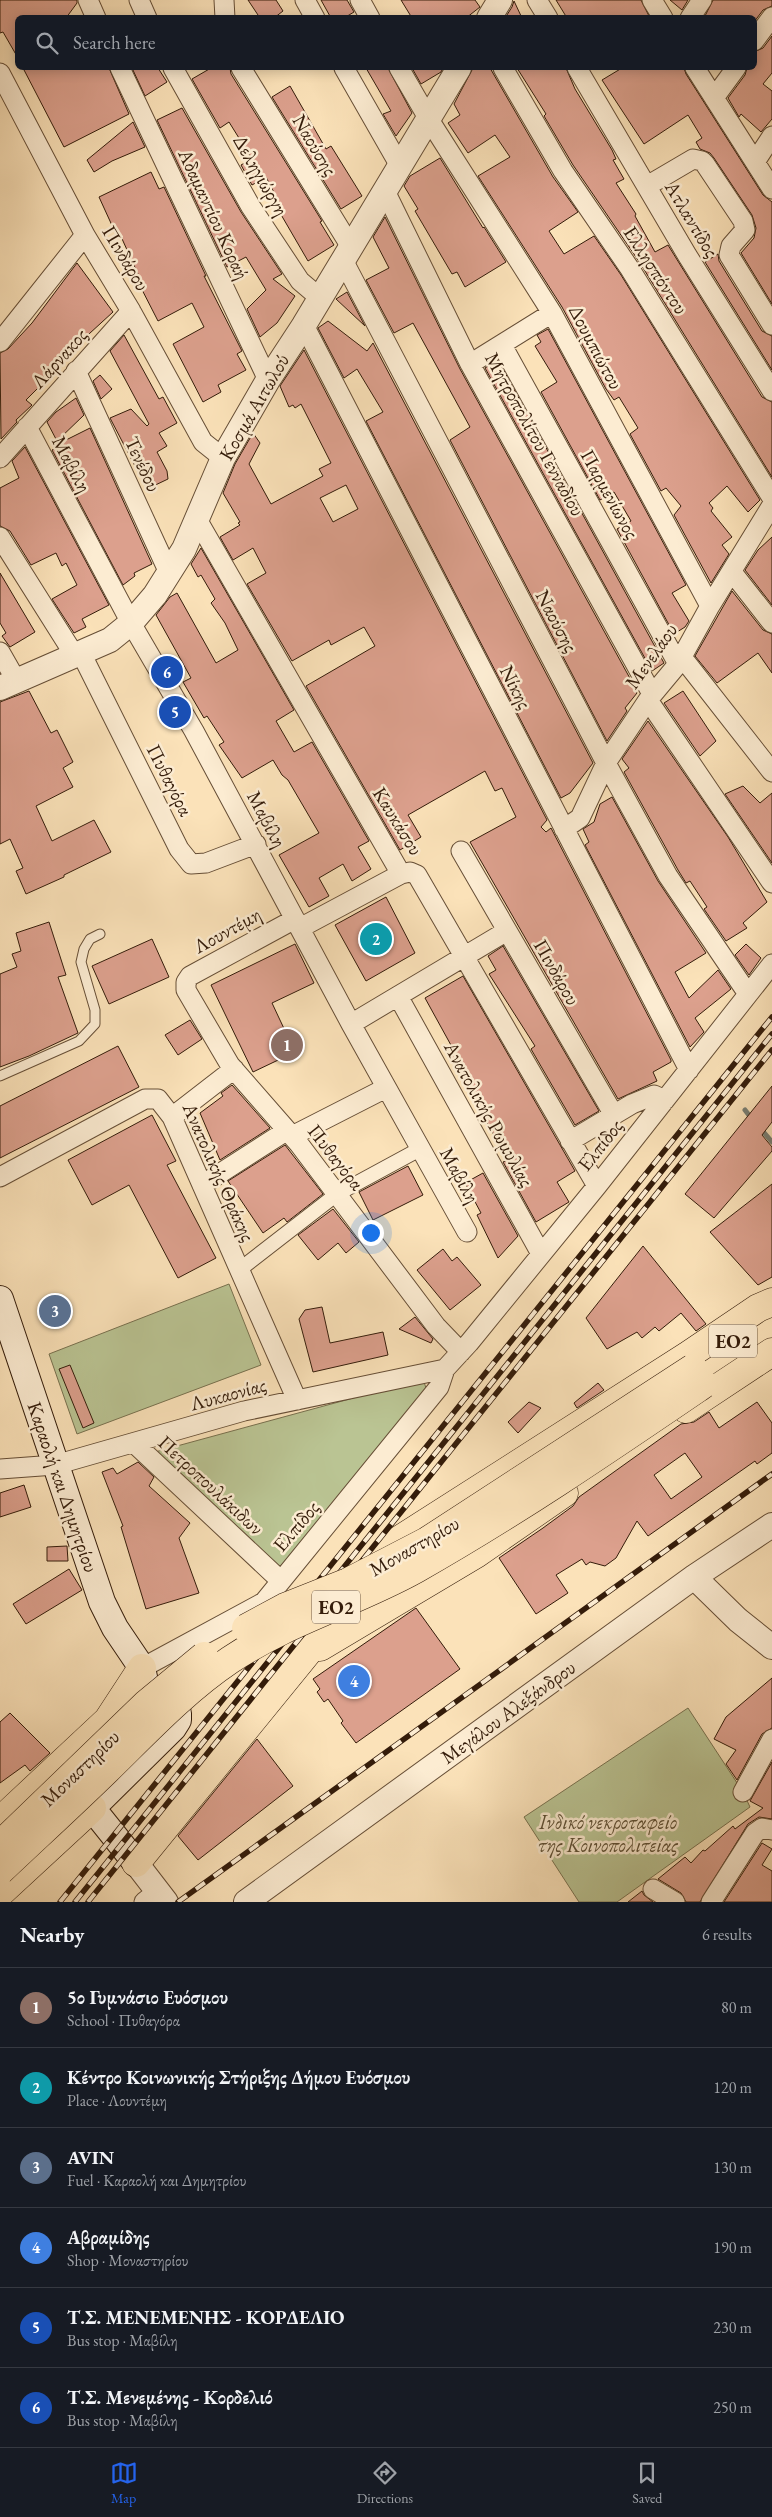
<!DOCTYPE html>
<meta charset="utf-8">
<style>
:root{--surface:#171b24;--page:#20242c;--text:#f1f3f6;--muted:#9ea1a6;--line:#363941;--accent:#2563eb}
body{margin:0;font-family:"EB Garamond",serif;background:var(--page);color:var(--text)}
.you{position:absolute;left:370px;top:1232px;width:18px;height:18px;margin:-12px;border:4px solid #fff;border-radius:50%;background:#1a73e8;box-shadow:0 0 0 8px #1a73e833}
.badge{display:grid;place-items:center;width:32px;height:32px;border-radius:50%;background:var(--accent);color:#fff;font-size:16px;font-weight:700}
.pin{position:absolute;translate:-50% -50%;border:2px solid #fff;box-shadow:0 1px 5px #0006}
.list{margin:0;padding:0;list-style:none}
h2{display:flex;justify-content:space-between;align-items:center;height:65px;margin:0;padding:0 20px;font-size:21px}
h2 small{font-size:16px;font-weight:400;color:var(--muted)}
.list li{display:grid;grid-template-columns:32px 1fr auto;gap:15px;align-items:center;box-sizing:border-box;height:80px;padding:0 20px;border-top:1px solid var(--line)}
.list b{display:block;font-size:19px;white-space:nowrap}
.list p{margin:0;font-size:16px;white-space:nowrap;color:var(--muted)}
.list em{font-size:16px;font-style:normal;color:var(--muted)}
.icon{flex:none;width:28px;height:28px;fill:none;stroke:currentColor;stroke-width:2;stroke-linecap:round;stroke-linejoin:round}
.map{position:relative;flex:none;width:772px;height:1902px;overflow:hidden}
.search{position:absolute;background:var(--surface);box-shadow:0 2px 12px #0003;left:15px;right:15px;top:15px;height:55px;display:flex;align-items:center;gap:12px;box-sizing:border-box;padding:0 18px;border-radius:8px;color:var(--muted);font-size:19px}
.sheet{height:545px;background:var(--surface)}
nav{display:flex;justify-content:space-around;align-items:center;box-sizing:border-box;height:70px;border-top:1px solid var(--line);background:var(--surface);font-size:14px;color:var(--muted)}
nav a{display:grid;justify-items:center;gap:2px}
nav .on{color:var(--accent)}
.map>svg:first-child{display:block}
.green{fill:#bac493;stroke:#77704e}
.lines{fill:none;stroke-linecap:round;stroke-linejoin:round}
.stream{stroke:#767c72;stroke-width:5}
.building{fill:#dca08d;stroke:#341c0a;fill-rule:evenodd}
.service-casing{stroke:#664e36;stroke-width:11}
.pedestrian-casing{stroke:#664e36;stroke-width:16}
.minor-casing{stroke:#664e36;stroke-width:21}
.tertiary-casing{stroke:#664e36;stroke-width:26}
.secondary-casing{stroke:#341c0a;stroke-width:28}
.primary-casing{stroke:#341c0a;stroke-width:29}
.service{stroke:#fcecd2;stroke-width:9}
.pedestrian{stroke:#fcecd2;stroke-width:14}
.minor{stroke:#fcecd2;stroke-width:19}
.tertiary{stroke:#fcecd2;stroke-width:24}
.secondary{stroke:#fcecd2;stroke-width:26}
.primary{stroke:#fbe2b9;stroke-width:28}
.rail-casing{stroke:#341c0a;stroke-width:5.5}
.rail{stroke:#fcecd2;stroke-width:4;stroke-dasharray:11;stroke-linecap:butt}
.primary-bridge-casing{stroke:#341c0a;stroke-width:29;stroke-linecap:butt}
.primary-bridge{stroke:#fbe2b9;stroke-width:28}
.labels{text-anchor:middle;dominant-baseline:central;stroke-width:5;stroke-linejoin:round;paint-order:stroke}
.shield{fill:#fcecd2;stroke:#705a46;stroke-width:1}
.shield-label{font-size:19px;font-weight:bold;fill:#341c0a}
.street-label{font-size:20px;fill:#341c0a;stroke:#fcecd2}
.park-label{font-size:20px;font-style:italic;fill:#5c4e33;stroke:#fcecd2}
</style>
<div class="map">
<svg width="772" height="1902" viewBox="0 0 772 1902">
<rect width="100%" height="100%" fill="#fbe2b9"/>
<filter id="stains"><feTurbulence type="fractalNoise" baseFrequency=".004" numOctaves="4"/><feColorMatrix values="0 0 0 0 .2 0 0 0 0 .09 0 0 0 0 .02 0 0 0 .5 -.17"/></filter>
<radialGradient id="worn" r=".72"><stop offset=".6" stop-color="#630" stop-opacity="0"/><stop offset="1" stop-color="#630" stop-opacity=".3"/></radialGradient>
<path class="green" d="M229 1284 261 1365 77 1434 49 1354Z
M423 1379 427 1391 279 1568 155 1452Z
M688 1708 743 1792 750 1807 617 1902H579L524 1817Z"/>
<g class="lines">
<path class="stream" d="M745 1110 752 1119
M761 1129 772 1142"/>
</g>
<path class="building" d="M0 0H77V3L66 18H18V58L3 32 0 33Z
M248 0H276L283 11 274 18H260Z
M321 0H347L354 12 344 18H331Z
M401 0H475L480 7 466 18H412Z
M556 0H641L650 18H567Z
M670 0H688L682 10Z
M713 0H772V6L763 10 754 22V18H704Z
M514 1 522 18H505L512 7Z
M772 36V73L763 84 772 91V119L761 132 741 114 739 117 728 98 745 75 747 68H754V52L763 48Z
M23 68H109L129 114 64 147Z
M132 68H158L167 82 145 96Z
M211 68H230L231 74 322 221 320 222 334 245 308 261 276 206 280 204 266 177 252 185 241 165 252 159 229 122 220 128 192 79Z
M366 68H388L412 113 396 136 383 114 391 111Z
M412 68H443L441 72 421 84Z
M473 68H490L553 177 578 212 549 231 564 254 594 236 621 275 760 500 748 512 727 486 709 503 713 508 711 511 732 537 722 545 729 554 711 583 674 515 681 506 666 488 661 491 630 434 638 428 619 397 614 400 606 389 562 307 478 176 510 157 495 135 468 153 448 123 460 115 454 104Z
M517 68H566L575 89 612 150 616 159 613 160 624 179 616 183 636 214 635 216 655 252 668 245 762 397 772 402V477L640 263 573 165 544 116 546 114Z
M622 68H684L686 74 763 195 772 202V304L741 253 754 238 756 228 752 215 714 158 710 153 700 149 696 142 702 138 688 115 644 144 602 80Z
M290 86 326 149 331 146 362 196 341 209 272 97Z
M182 108 241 212 282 274 273 279 295 296 277 323 260 337 247 309 266 290 246 257 227 267 157 120Z
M133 122 145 147 112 161 94 172 87 160Z
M440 158 483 228 484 227 506 262 465 287 457 272 452 274 415 211 418 209 404 186 410 176Z
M151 172 159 189 164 187 206 276H204L242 351 237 354 246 370 218 385 221 392 203 402 173 344 204 327 192 303 158 321 135 276 138 274 118 230 115 232 99 197Z
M385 217 460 369 632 682 630 683 637 693 625 708 627 711 607 741 450 440 470 427 413 323 394 333 366 280 389 268 373 237Z
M718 254 719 261 762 331 772 336V370L705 262Z
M77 263 113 312 66 355 64 352 40 381 43 383 26 400 32 405 16 420 17 422 1 439 0 353 8 349 32 323Z
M347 292 365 326 336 299Z
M328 321 367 351 373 343 593 763 570 793 561 798 366 421 383 412 357 369 344 378 318 328Z
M548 329 686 585 672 593 689 621 685 627 674 634 617 529 631 521 614 492 600 500 541 392 557 382 535 346 541 342 537 335Z
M124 335 159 399 163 397 177 423 159 433 167 446 157 452 167 471 168 479 147 489 110 418 131 409 147 426 149 424 110 351Z
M304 350 547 820 541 827 546 832 551 828 671 1060V1062L653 1072 657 1081 618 1099 470 842 516 817 502 788 495 791 485 771 408 815 421 837 400 850 306 686 375 646 364 627 331 645 329 640 292 661 247 584 266 573 253 548 233 560 220 537 240 525 238 523 240 522 223 493 235 464 253 433 260 443 249 464 271 504 323 476 319 469 331 463 301 404 295 408 293 405 289 407 280 386ZM346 485 358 509 333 522 320 498Z
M498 360 664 663 652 671 485 368Z
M100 375 112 389 101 399 93 381Z
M76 398 84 415 57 441 47 422 56 412Z
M90 428 152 564 134 573 135 576 123 585 52 450 59 446 58 444Z
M25 447 109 605 82 619 86 627 74 633 52 599 77 585 66 563 62 566 56 553 31 565 10 531 0 526V488L19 478 12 461Z
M772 537V605L745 570 758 550Z
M201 548 294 710 276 721 294 752 312 742 369 841 358 847 371 869 352 881 343 864 319 878 329 896 309 907 279 855 319 833 288 780 282 775 273 760 242 778 219 745 224 742 207 716 204 718 183 682 191 678 156 615 170 597 177 593 216 663 238 650 225 623 211 603 215 599 201 575 198 577 191 564Z
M0 573 35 632 10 647 2 636 6 633 0 623Z
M732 591 763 630 772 634V673L758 653 717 683 695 656Z
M29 691 51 733 57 730 73 762 63 768 73 787 36 806 52 841 94 820 111 852 64 875V877L26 894 16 871 23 868 10 839 0 844V702Z
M683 691 716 741 700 756 664 703Z
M648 721 728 837 767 902 743 923 747 928 726 941 704 909 707 907 690 881 686 883 678 870 624 772 629 768 622 759Z
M743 786 760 803 772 793V863L725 794Z
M612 797 658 881 706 953 675 972 689 998 718 970 731 989 695 1018 704 1032 690 1047 585 845 589 842 583 829 594 822 600 804Z
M386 897 415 953 366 981 335 925Z
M49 922 66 975 58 977 78 1033 29 1056 0 1067V974L17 967 12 954 21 951 16 933Z
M152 939 169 977 109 1004 92 966Z
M295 944 314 983 272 1003 295 1052 253 1072 211 985Z
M746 944 761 958 749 975 735 955Z
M503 946 599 1111 575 1125 531 1049 535 1046 489 974 496 970 488 956Z
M463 976 575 1171 557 1182 569 1202 536 1222 503 1162 508 1160 447 1051 452 1047 425 998Z
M190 1020 202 1039 178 1055 165 1035Z
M118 1046 139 1087 0 1158V1106Z
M232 1085 270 1128 220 1160 200 1113 223 1096 221 1093Z
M772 1086V1122L762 1135 772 1147V1151L714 1218 685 1194Z
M152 1115 176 1161 167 1165 216 1258 178 1278 129 1185 92 1205 68 1160Z
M285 1145 323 1194 287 1222 284 1218 263 1233 228 1181Z
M408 1166 423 1195 373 1220 359 1192Z
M483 1173 518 1236 498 1258 477 1215 481 1213 465 1183Z
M772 1184V1277L758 1285 710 1232Z
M333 1209 359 1242 346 1253 338 1243 318 1260 298 1235Z
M643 1246 706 1324 696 1331 681 1313 659 1331 655 1327 642 1338 637 1332 607 1349 586 1318Z
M443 1249 452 1261 457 1257 481 1285 450 1310 417 1270Z
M322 1307 330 1343 383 1332 388 1355 313 1372 299 1319 305 1310Z
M415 1317 433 1339 431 1343 399 1329Z
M70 1365 94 1423 83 1428 59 1369Z
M598 1383 604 1390 577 1408 574 1403Z
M529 1402 541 1408 518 1433 508 1422Z
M757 1402 772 1423V1453L757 1464 755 1461 648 1536 637 1521 616 1558 605 1566 590 1562 586 1565 582 1559 556 1575 568 1593 536 1614 499 1558 543 1528 573 1506 579 1497 681 1424 694 1422 709 1412 719 1428ZM685 1453 702 1477 671 1499 654 1475Z
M138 1462 154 1477 149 1486 190 1523 179 1538 199 1593 146 1609 121 1527 123 1526 102 1472 113 1468 117 1474Z
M24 1485 31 1507 0 1517V1493Z
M67 1546 68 1561H47V1547Z
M69 1569 82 1590 26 1624 13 1604Z
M416 1608 460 1669 356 1743 341 1723 343 1721 328 1699 324 1702 317 1692 320 1689 313 1679Z
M772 1678V1728L762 1734 737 1780 726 1764 736 1750 714 1739 726 1717Z
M10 1713 50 1753 30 1771 25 1765 0 1783V1722Z
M257 1739 293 1786 198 1860 178 1836Z
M772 1762V1819L759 1817 748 1824 700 1902H686L681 1893 658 1879 685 1857 691 1863 703 1850 705 1851 733 1826 735 1829 763 1808 750 1801Z
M762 1843 772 1849 762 1865 772 1871V1902H724Z
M642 1891 644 1895 653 1902H628Z"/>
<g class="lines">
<g class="service-casing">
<path id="service" d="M0 1076 79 1041 95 1024V1010L81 962 84 949 90 939 100 934"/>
</g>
<g class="pedestrian-casing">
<path id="pedestrian" d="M239 1270 337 1194 420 1149"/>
</g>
<g class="minor-casing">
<path id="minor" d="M88 0 96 18
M139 0 147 18
M224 0 225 18
M305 0 315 18
M360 0 370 18
M537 0 548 18
M652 0 663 18
M690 18 702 0
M754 41 772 17
M120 68 268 380
M173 68 251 207 300 281 320 298
M241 68 351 247
M344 68 400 166
M399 68 428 118 552 313 710 606
M503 68 563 171 630 269 772 498
M577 68 687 255 772 391
M695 68 772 189
M0 73 85 235 131 311 203 442 223 458
M714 98 736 68
M755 162 772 136
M647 186 693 159 702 161 705 164 743 221 745 230 731 246 729 255 772 325
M385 191 470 364 652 694
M343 260 606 763 668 876 748 994
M304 325 689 1070
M0 342 85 235
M502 345 678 664
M470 364 552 313
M76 371 170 575
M27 427 131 623 194 731 351 1024 467 1232
M0 458 131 311
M198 521 401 874
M0 537 75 656
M732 572 772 623
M0 652 16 680
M81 653 179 849 191 864 206 863 256 844
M682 657 772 772
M648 700 772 883
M564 829 580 818 606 763 648 700 678 664 710 606 772 505
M461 851 614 1115
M295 919 190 976 186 982V990L230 1065 299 1144 436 1326 461 1352
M300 928 401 874 410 872 417 875 597 1186
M398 996 541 1254
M351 1024 507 931
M172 1117 234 1069
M292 1136 386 1088
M570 1141 632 1104 654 1095 665 1100
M0 1177 145 1099H158L172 1117 297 1400
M202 1185 286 1131
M134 1443 280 1580
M0 1469 55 1465 244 1411 445 1369 469 1343 597 1186 772 964
M142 1668 264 1602 439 1387 445 1369
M743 1792 772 1739
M653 1889 675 1902
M144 1902 158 1891
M711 1902 755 1833 762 1828 772 1830"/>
</g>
<g class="tertiary-casing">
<path id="tertiary" d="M489 18 500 0
M0 688 110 640 131 623 155 595 184 549 223 458 268 380 304 325 459 68
M694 1577 738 1620 772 1647
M136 1863 166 1902
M246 1902 694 1577 772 1525"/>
</g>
<g class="secondary-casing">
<path id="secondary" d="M0 1299 102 1602 115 1628 142 1668 145 1682 153 1692 169 1701 178 1713V1720L173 1728 92 1808 136 1863"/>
</g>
<g class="primary-casing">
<path id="primary" d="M686 1409 772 1352
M320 1647 476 1554 564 1493
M0 1821 108 1720 142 1668
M136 1863 399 1540 687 1356 758 1308 772 1302
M0 1893 92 1808"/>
</g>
<use href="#service" class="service"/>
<use href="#pedestrian" class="pedestrian"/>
<use href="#minor" class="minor"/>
<use href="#tertiary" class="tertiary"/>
<use href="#secondary" class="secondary"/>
<use href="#primary" class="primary"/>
<g class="rail-casing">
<path id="rail" d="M60 1902 772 1017
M75 1902 772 1034
M88 1902 772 1050
M178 1902 772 1474"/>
</g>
<use href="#rail" class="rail"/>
<g class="primary-bridge-casing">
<path id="primary-bridge" d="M246 1628 285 1607 348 1582 427 1541 693 1368
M0 1845 146 1704 204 1656
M0 1871C36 1837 72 1804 107 1770 146 1732 184 1691 230 1660 288 1621 355 1603 416 1569 515 1513 610 1448 704 1384"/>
</g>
<use href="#primary-bridge" class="primary-bridge"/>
</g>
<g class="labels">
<g class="shield">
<rect x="709" y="1324.5" width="48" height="33" rx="4"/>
<rect x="312" y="1590.5" width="48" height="33" rx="4"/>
</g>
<g class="shield-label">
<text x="733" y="1341">ΕΟ2</text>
<text x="336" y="1607">ΕΟ2</text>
</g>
<g class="street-label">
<text transform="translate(315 145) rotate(59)">Ναούσης</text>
<text transform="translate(261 175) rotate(60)">Δεληγιώργη</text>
<text transform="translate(214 214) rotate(65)">Αδαμαντίου Κοραή</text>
<text transform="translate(692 219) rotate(59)">Ατλαντίδος</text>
<text transform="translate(126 258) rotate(59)">Πινδάρου</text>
<text transform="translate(656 270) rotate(57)">Ελλησπόντου</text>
<text transform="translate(596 347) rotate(62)">Δουμπιώτου</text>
<text transform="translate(59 358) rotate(-48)">Λάρνακος</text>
<text transform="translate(254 407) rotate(-60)">Κοσμά Αιτωλού</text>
<text transform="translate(535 434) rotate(61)">Μητροπολίτου Γενναδίου</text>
<text transform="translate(72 464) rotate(62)">Μαβίλη</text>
<text transform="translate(143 464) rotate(65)">Τενέδου</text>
<text transform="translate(610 494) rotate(61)">Παρμενίωνος</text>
<text transform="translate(557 621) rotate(62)">Ναούσης</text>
<text transform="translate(651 656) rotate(-55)">Μενελάου</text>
<text transform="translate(516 687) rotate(63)">Νίκης</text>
<text transform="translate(170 780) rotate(63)">Πυθαγόρα</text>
<text transform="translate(267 819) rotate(62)">Μαβίλη</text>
<text transform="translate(398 821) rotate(58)">Καυκάσου</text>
<text transform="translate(227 930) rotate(-29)">Λουντέμη</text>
<text transform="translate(557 972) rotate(60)">Πινδάρου</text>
<text transform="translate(489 1114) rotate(61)">Ανατολικής Ρωμυλίας</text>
<text transform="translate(600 1145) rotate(-52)">Ελπίδος</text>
<text transform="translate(336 1157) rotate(52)">Πυθαγόρα</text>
<text transform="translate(219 1172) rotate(66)">Ανατολικής Θράκης</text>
<text transform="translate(460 1175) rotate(61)">Μαβίλη</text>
<text transform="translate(228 1394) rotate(-15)">Λυκαονίας</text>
<text transform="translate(211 1485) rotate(43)">Πετροπουλάκιδων</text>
<text transform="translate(63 1487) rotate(71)">Καραολή και Δημητρίου</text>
<text transform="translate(296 1526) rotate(-50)">Ελπίδος</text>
<text transform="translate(414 1546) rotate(-30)">Μοναστηρίου</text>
<text transform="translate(508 1712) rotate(-36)">Μεγάλου Αλεξάνδρου</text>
<text transform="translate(80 1768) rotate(-44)">Μοναστηρίου</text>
</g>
<g class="park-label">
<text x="608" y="1822">Ινδικό νεκροταφείο<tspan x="608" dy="23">της Κοινοπολιτείας</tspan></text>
</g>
</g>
<rect width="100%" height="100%" filter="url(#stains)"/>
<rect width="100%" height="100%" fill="url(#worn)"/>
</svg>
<div class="you"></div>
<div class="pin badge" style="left:287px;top:1045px;background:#8d6e63">1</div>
<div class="pin badge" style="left:376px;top:939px;background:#0f9aa8">2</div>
<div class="pin badge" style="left:55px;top:1311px;background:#5c6f8a">3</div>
<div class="pin badge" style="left:354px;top:1681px;background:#3f7fe0">4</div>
<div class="pin badge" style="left:175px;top:712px;background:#1a4fb4">5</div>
<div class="pin badge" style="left:167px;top:672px;background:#1a4fb4">6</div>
<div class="search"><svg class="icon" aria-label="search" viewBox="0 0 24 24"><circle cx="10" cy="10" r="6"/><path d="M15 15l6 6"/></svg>Search here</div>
</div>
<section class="sheet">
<h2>Nearby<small>6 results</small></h2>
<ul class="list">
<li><span class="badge" style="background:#8d6e63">1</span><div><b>5ο Γυμνάσιο Ευόσμου</b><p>School · Πυθαγόρα</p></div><em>80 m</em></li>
<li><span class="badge" style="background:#0f9aa8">2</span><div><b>Κέντρο Κοινωνικής Στήριξης Δήμου Ευόσμου</b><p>Place · Λουντέμη</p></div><em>120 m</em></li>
<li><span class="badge" style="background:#5c6f8a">3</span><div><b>AVIN</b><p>Fuel · Καραολή και Δημητρίου</p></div><em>130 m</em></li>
<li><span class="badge" style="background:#3f7fe0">4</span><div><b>Αβραμίδης</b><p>Shop · Μοναστηρίου</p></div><em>190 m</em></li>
<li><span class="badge" style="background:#1a4fb4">5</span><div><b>Τ.Σ. ΜΕΝΕΜΕΝΗΣ - ΚΟΡΔΕΛΙΟ</b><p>Bus stop · Μαβίλη</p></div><em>230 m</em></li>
<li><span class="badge" style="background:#1a4fb4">6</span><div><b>Τ.Σ. Μενεμένης - Κορδελιό</b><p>Bus stop · Μαβίλη</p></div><em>250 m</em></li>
</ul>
</section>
<nav>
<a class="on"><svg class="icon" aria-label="map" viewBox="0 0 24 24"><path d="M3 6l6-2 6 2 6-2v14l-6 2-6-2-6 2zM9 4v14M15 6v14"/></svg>Map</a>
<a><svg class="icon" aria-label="directions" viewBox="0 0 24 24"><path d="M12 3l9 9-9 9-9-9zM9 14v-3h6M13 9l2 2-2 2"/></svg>Directions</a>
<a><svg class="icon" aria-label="saved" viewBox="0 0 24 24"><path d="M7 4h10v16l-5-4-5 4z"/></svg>Saved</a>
</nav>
